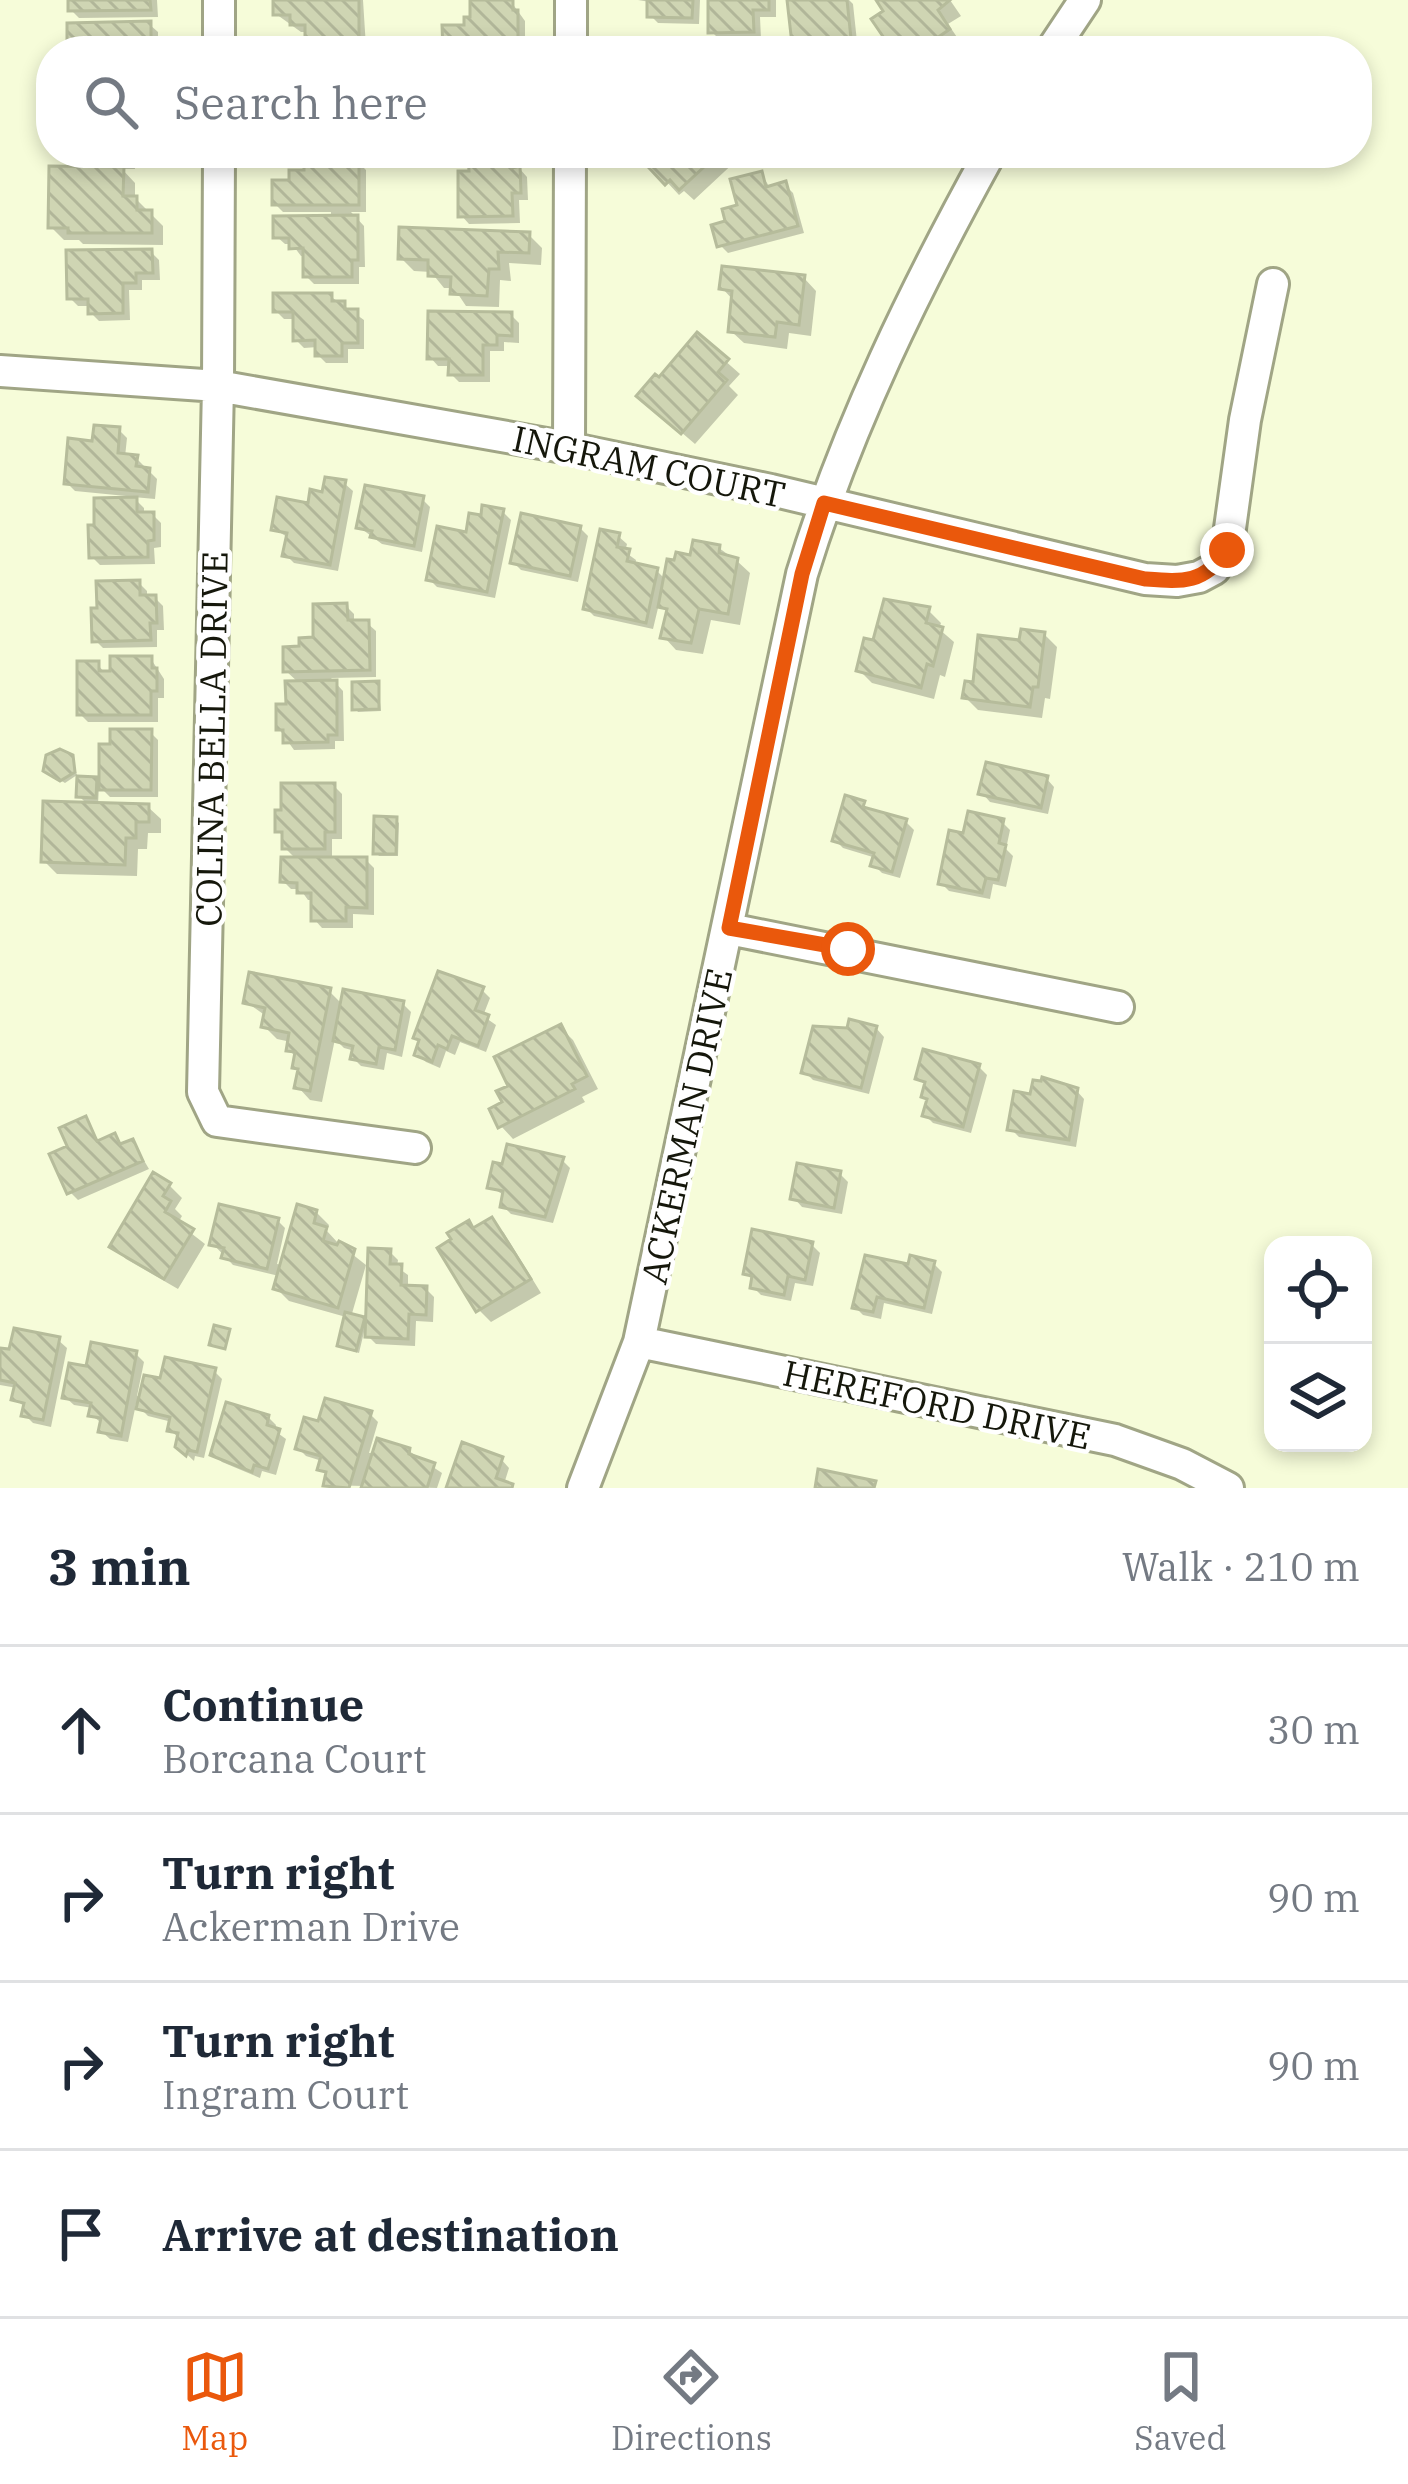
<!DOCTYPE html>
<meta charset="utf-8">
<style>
:root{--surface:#fff;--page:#f6f6f7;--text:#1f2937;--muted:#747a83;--line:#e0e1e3;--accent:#ea580c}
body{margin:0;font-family:"IBM Plex Serif",serif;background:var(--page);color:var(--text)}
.controls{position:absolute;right:36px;bottom:36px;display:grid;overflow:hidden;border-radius:24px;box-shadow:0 6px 18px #0003}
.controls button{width:108px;height:108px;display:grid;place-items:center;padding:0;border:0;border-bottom:3px solid var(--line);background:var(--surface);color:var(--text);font:60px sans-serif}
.stop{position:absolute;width:36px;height:36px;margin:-27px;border:9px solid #ea580c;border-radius:50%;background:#fff}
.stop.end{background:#ea580c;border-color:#fff;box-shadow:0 3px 12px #0008}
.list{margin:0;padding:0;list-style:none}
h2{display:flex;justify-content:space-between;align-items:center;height:156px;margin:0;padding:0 48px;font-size:51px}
h2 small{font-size:39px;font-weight:400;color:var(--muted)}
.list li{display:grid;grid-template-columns:78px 1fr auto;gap:36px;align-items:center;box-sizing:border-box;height:168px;padding:0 48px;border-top:3px solid var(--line)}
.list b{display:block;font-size:45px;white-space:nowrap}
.list p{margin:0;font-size:39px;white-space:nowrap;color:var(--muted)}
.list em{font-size:39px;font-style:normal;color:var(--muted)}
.icon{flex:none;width:66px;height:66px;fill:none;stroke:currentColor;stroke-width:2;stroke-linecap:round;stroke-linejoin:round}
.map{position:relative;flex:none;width:1408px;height:1488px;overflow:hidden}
.search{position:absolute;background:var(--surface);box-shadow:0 6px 18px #0003;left:36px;right:36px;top:36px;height:132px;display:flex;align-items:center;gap:30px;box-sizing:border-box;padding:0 42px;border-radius:48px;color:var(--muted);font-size:45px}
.sheet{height:828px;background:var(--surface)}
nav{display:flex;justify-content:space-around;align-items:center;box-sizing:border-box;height:168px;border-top:3px solid var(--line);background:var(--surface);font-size:33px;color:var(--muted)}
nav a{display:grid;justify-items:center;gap:6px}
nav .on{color:var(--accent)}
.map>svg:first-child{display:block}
.shadow{fill:#0003}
.building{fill:url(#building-back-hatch);stroke:#b6bc9b;stroke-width:3}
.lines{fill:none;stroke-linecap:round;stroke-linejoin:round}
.minor-casing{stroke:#a0a585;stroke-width:36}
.minor{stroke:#fff;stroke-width:30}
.route{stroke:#ea580c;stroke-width:15}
.labels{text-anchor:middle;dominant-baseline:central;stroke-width:9;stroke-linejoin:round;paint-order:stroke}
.street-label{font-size:36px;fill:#15170b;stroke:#fff}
</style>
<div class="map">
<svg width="1408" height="1488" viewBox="0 0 1408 1488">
<defs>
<pattern id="building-back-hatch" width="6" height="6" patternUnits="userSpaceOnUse" patternTransform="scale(3)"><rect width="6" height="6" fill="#cfd5b3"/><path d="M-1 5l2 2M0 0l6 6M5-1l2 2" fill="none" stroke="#b1b699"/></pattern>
</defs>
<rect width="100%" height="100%" fill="#f6fcd9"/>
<path class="shadow" d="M71 0H157L158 17 79 18 71 10Z
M276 0H363L366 47 308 51V32H301L276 14Z
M638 0H700L699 24 658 23 650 15V2Z
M711 0H776V17H760L761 39 720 40 711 31Z
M812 0H849L853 4 858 51H803L795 43Z
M879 0H950L961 16 948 24 961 43 949 51H896L887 12Z
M512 3 525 21V47H517V51H446L467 28Z
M149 24 158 32V49L70 51Z
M80 153H134L135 169H122L135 183V198L163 226V245L83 244 79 240H64L51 227 105 170 92 155Z
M307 153H358L359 163 366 170V212H351L364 226 365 267H359V284H314L306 276V256H301L292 244H285L276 236 331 218V212H283L275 204 307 173Z
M650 153H734L739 158 694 200 684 191 679 195 654 168 659 163Z
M511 159 527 177 528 200H519L520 223 469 224 461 215Z
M761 174 771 189 785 185 793 193 804 233 728 253 720 245 729 224Z
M529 235 542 248 541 265 509 263 511 281 500 280 499 307 466 306 454 288H444L431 272 414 271 401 258Z
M151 252 159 260 160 280H142V290H129L130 320 99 321 91 313V306H78L70 298Z
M804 278 816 291 811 336 789 333 787 349 744 343 731 331 734 301 722 288Z
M330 296 364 320V349H348V363H326L318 355V347L304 348 296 340V319H284L276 311Z
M511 315 519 323V343L504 342V351H490V382H459L451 374 452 366H438L430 357Z
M697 336 740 374 729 386 738 395 695 444 653 408Z
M119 430 127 438 125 457 136 458 157 479 155 499 133 497 144 508V515H153L161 523V547L154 548 155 564 100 565 92 557 126 496 75 491 67 483 95 444Z
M344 483 353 491 338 571 294 563 286 555 289 538 274 529Z
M422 499 430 507 422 552 382 544 359 527Z
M503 512 511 520 495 598 437 587 429 579 483 519Z
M580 528 588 536 578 582 521 570 513 562Z
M618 536 627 544 625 552 636 560 635 566 656 570 666 580 693 558 719 548 737 561 750 573 740 625 711 620 703 654 676 650 664 637 669 613 659 604 653 629 594 616 586 608Z
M139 583 147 591V598H155L163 606 164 630H157V647L103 648 95 640Z
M346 606 354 614V623H367L376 631V677L331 678 343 691 344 741H335V749L294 750 279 729 299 683 286 671Z
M928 610 941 623 939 629 954 642 945 677 940 675 934 699 872 683 859 670 875 644Z
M1044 634 1057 647 1050 699 1045 698 1042 718 978 710 965 697 1022 644Z
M151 659 164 679V698H158V722H88L80 714 97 664 106 674Z
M378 684 381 711 358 712 355 708Z
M150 732 158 740V797H110L99 786 98 805 148 807 161 819V833H148L147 849H138L137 876 57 874 44 861 88 805 79 796 96 780 102 786Z
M72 758 77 775 65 783 50 774Z
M1046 778 1054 787 1048 814 990 802 982 793Z
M334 786 342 794V839H332V860H366L374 868V915L353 914V928H322L314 919V900H308L300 889H291L283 881 297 860 285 848V838L278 831Z
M863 804 872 812 906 822 914 830 900 878 882 873 874 865 876 858 843 848 835 840Z
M396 820 399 823 398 856H379L376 852Z
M1002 822 1010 830 1006 849 1013 856 1006 887 993 884 990 899 949 891 941 883 965 837Z
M482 990 490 998 483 1016 496 1025 486 1052 460 1042 455 1055 446 1051 440 1068 426 1062 417 1054Z
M329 991 343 1005 403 1004 411 1012 402 1057 387 1053 384 1070 361 1066 353 1058 355 1051 344 1048 335 1039 322 1102 310 1100 298 1087 301 1072 295 1067 297 1058 289 1050 291 1042 277 1039 264 1026 266 1016 246 1002Z
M560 1027 573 1040 598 1089 582 1097 585 1102 513 1139 501 1126 512 1087Z
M876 1028 884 1037 869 1094 813 1080 805 1072Z
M979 1067 987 1075 971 1133 933 1123 925 1115 929 1101 927 1087 918 1078Z
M1076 1090 1084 1099 1076 1147 1019 1137 1011 1129 1033 1098Z
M85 1120 100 1143 114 1137 123 1146 133 1142 149 1169 78 1200 70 1192 71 1148Z
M562 1160 570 1168 553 1223 511 1214 503 1206 505 1196 491 1187Z
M840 1174 848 1182 842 1214 802 1207 794 1198Z
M169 1185 182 1198 175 1209 182 1216 178 1223 205 1244 178 1289 126 1259 113 1246Z
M316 1212 329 1225 327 1231 338 1243 366 1265 351 1317 368 1325 390 1252 398 1260 397 1267 408 1275V1288L426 1289 434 1297 433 1322 416 1321 415 1346 376 1344 364 1332 359 1353 343 1348 340 1345 346 1317 289 1301 276 1288 279 1276 233 1265 213 1244 277 1220 285 1228 277 1264 282 1265Z
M492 1220 504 1233 541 1293 491 1322 479 1310Z
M812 1245 820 1253 813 1286 795 1283 791 1301 761 1295 753 1287 754 1282 746 1273Z
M934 1264 942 1272 932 1314 884 1303 881 1319 863 1315 855 1307 910 1268Z
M58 1340 67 1348 51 1427 33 1423 25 1415 26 1408 15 1399 17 1388 0 1385V1351L12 1353Z
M135 1353 144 1362 137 1396 142 1397 163 1382 214 1371 222 1379 204 1458 195 1456 194 1461 178 1446 180 1439 170 1430 172 1422 148 1416 136 1404 128 1442 110 1439 101 1431 103 1424 91 1415 93 1408 74 1405 65 1397 89 1369Z
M370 1414 378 1422 369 1453 409 1451 442 1473 437 1488 326 1485 328 1477 320 1469 322 1461 306 1456 298 1448 320 1425Z
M268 1417 276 1425 275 1431 286 1439 276 1475 262 1471 260 1478 222 1462 214 1454Z
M501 1459 509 1468 504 1484 513 1488H449Z"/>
<path class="building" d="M68 0H150L151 10 68 11Z
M273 0H359V40H337V51H305V25H290V15H273Z
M470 0H513V10H518V40H511V51H443L442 25H464V17H470Z
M647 0H693L692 18 647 17Z
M708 0H769V10H753L754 32 708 33Z
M787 0H847L852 48 810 51 809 43 792 44Z
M876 0H950L938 10 950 29 918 51H893L871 19 883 11Z
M151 21V43H134V51H67V23Z
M89 153H123V157L89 158Z
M304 153H352V158H359V205H272V180H289V170H304Z
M646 153H719L679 190 670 180 665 185 649 168 655 163Z
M468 156H512V168L520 166 521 193H512L513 216 458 217V171H469Z
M49 166 124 167 123 196H137V210H152V233H68V228H48Z
M762 171 766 187 786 181 798 226 717 247 711 225 725 221 722 209 737 205 730 179Z
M358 215V260H352V277H303V248L289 249V238H273V216Z
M399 227 530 232 529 253 498 252 499 269H489L487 296 450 294 451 277 428 276V260L398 259Z
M152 249 153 273H136V283H123V313L88 314V299H67L66 250Z
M722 266 805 275 799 325 777 322 775 337 728 332 732 291 719 289Z
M273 293H332V301H345V309H358V343H342V356H315V340L293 341V312H273Z
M428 311 512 312V336L497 335V345H483V375H448L449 359H427Z
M697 332 729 359 718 372 727 380 681 434 636 396 655 374 659 377Z
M94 425 120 427 118 453 138 455 136 466 150 468 148 492 64 484 68 438 92 441Z
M325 477 346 480 330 565 282 556 287 533 271 530 277 497 308 503 310 489 322 492Z
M365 485 424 496 414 546 370 537 372 531 356 528Z
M137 497V512H154V540L148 541V557L89 558 88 525H94V498Z
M482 505 504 509 487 592 426 580 437 526 466 532 469 513 481 515Z
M521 513 581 526 570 576 510 563Z
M600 529 620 533 617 547 630 549 627 561 658 568 646 623 583 609Z
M693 540 720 545 719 553 738 558 728 614 699 609 691 643 660 638 667 609 658 607 667 559 674 560 676 552 690 555Z
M140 580V595H156L157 623H150L151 640 92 642 91 608H97L96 581Z
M884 599 930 607 926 623 943 627 933 666 927 664 921 688 856 671 864 638 873 640Z
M347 603 348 620H369L370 670 283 672V647L299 646V638L313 637V604Z
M1021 629 1045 632 1038 687H1033L1030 707 962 698 965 681 973 682 978 635 1019 640Z
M110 656H152V668H157V691H151V715H77V661H99V671H110Z
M337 680V735H328V742L283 743V730H276V704H286L285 681Z
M379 681V709L352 710V682Z
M110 729H152L151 790H99V744H110Z
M60 749 73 755 75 772 60 781 43 771 46 755Z
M986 762 1048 776 1041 808 978 794Z
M77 776 97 777 96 798 76 797Z
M281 783H335V832H325V849H282V832H275V810H281Z
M845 795 865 801 863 807 907 819 892 872 870 866 874 853 832 841Z
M43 801 149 804V822H136V838H126L125 865 41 862Z
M968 811 1004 819 999 843 1006 845 998 880 986 878 982 893 938 884 949 830 963 833Z
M374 816 397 817 396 854H373Z
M281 857H367V908L346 907V921H311V893H297V883L280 882Z
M438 971 484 987 475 1010 489 1015 478 1046 452 1036 447 1049 438 1045 432 1062 414 1055 419 1040 413 1038Z
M249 972 331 988 310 1091 294 1088 298 1069 292 1068 295 1052 286 1051 289 1033 261 1027 265 1008 243 1003Z
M343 989 404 1001 395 1050 379 1047 376 1064 350 1059 353 1046 333 1041Z
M849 1019 877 1026 861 1088 801 1073 813 1026 847 1028Z
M561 1024 587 1076 572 1084 575 1089 498 1128 489 1109 502 1102 496 1091 508 1086 494 1057Z
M923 1049 980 1064 963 1127 922 1116 927 1099 921 1097 925 1082 915 1079Z
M1042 1077 1078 1088 1069 1140 1007 1130 1014 1091 1030 1094 1033 1080 1041 1081Z
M86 1116 97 1141 115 1133 120 1144 133 1139 143 1161 67 1194 49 1154 67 1146 59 1128Z
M507 1144 564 1157 545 1217 500 1207 503 1191 487 1188 493 1162 502 1164Z
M797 1163 841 1171 834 1208 790 1199Z
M153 1172 171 1183 163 1196 171 1201 165 1212 194 1229 164 1279 109 1247Z
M219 1204 279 1218 267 1269 221 1258 224 1248 209 1245Z
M297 1204 317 1210 314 1223 327 1227 323 1241 337 1245 339 1241 355 1249 338 1308 273 1289Z
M492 1217 531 1279 476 1312 437 1248 451 1239 447 1233 469 1220 473 1228Z
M752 1229 813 1242 805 1280 788 1276 784 1295 750 1288 752 1276 743 1274Z
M368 1248 391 1249 390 1264H402L401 1285 427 1286 426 1315 409 1314 408 1339 365 1337Z
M865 1255 908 1264 910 1255 935 1261 924 1308 877 1297 873 1312 852 1308Z
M345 1312 365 1317 356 1351 337 1346Z
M214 1325 230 1329 225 1349 209 1345Z
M14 1328 60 1337 43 1420 21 1416 24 1403 11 1400 15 1383 0 1380V1348L9 1349Z
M91 1342 137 1351 121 1436 98 1432 101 1418 88 1416 91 1403 62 1398 69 1363 86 1366Z
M165 1357 216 1368 197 1452 188 1450 186 1456 175 1447 178 1433 167 1431 170 1417 136 1409 144 1375 160 1378Z
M325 1398 372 1411 349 1488 323 1486 326 1472 317 1470 321 1456 295 1449 304 1417 318 1421Z
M226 1402 269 1415 267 1425 280 1429 268 1469 254 1465 252 1472 210 1455Z
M377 1438 410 1448 409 1454 435 1463 427 1488H361Z
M462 1442 503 1457 496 1478 513 1484 512 1488H446Z
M818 1469 876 1481 874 1488H815Z"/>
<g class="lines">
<g class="minor-casing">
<path id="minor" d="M219 51V0
M571 51V0
M1051 51 1085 0
M219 153 218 386 203 1092 217 1121 415 1148
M0 371 218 386 569 448 771 490 1145 579 1177 581 1199 577 1214 569 1227 550 1245 420 1273 284
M569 448 570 153
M729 929 1118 1007
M639 1342 1115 1440 1182 1464 1228 1488
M583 1488 639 1342 802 574C848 425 915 289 990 153"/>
</g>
<use href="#minor" class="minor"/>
</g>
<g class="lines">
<path class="route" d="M848 949 729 928 802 574 824 503 1145 579C1183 582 1204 584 1227 550"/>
</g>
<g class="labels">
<g class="street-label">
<text transform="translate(649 466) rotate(12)">INGRAM COURT</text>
<text transform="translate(211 739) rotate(-89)">COLINA BELLA DRIVE</text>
<text transform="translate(686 1126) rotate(-78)">ACKERMAN DRIVE</text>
<text transform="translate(937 1404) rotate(12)">HEREFORD DRIVE</text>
</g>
</g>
</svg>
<div class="controls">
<button><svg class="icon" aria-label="locate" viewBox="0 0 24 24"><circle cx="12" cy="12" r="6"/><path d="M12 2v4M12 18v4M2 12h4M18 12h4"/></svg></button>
<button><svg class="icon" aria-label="layers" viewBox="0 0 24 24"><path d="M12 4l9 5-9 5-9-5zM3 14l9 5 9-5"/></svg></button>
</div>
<div class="stop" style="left:848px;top:949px"></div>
<div class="stop end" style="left:1227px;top:550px"></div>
<div class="search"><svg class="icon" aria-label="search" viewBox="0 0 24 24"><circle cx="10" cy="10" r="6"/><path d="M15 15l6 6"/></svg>Search here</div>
</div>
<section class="sheet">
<h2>3 min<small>Walk · 210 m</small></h2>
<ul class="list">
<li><svg class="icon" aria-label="ahead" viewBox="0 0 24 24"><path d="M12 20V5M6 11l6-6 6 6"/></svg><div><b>Continue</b><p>Borcana Court</p></div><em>30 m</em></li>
<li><svg class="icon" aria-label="right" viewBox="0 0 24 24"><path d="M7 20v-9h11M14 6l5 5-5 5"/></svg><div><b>Turn right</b><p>Ackerman Drive</p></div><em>90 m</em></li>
<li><svg class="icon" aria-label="right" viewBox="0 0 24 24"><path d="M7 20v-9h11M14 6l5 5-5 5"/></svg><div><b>Turn right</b><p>Ingram Court</p></div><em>90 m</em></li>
<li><svg class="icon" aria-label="arrive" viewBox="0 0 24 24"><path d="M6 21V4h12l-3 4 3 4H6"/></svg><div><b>Arrive at destination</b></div></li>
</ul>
</section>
<nav>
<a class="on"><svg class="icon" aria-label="map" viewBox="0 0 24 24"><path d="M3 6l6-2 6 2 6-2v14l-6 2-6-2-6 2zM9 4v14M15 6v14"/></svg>Map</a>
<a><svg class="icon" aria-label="directions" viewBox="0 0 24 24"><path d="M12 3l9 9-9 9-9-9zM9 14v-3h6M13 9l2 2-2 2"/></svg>Directions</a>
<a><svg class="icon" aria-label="saved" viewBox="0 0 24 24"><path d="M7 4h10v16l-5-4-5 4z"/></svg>Saved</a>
</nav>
